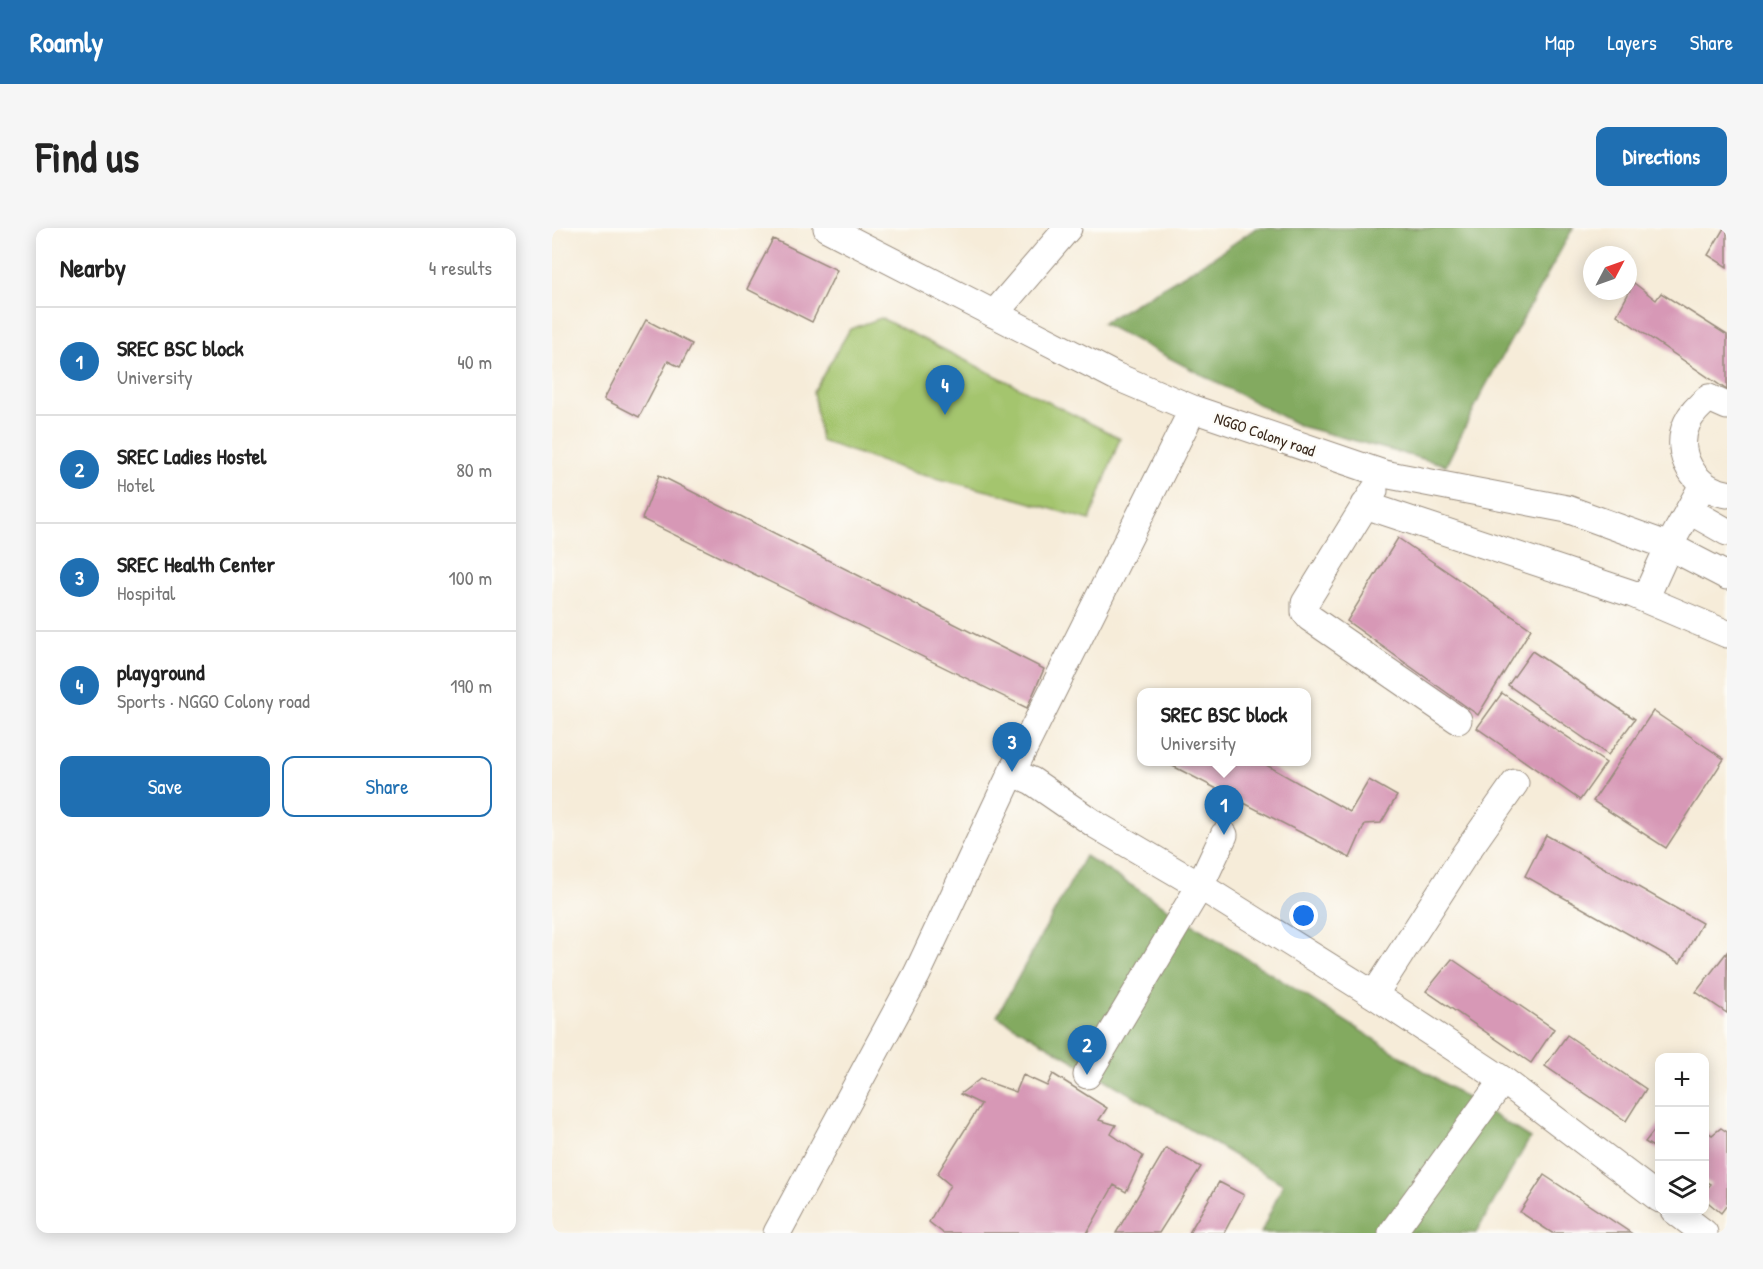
<!DOCTYPE html>
<meta charset="utf-8">
<style>
:root{--surface:#fff;--page:#f6f6f6;--text:#222;--muted:#767676;--line:#e0e0e0;--accent:#1f6fb2}
body{margin:0;font-family:"Patrick Hand",sans-serif;background:var(--page);color:var(--text)}
.controls{position:absolute;right:18px;bottom:18px;display:grid;overflow:hidden;border-radius:12px;box-shadow:0 3px 15px #0003}
.controls button{width:54px;height:54px;display:grid;place-items:center;padding:0;border:0;border-bottom:2px solid var(--line);background:var(--surface);color:var(--text);font:30px sans-serif}
.compass{position:absolute;left:1031px;top:18px;width:54px;height:54px;border-radius:50%;background:var(--surface);box-shadow:0 3px 15px #0003;rotate:49deg}
.you{position:absolute;left:752px;top:688px;width:21px;height:21px;margin:-15px;border:4px solid #fff;border-radius:50%;background:#1a73e8;box-shadow:0 0 0 9px #1a73e833}
.badge{display:grid;place-items:center;width:39px;height:39px;border-radius:50%;background:var(--accent);color:#fff;font-size:20px;font-weight:700}
.pin{position:absolute;translate:-50% -50px;filter:drop-shadow(0 2px 3px #0008)}
.pin::after{content:'';position:absolute;top:32px;width:21px;height:18px;background:inherit;clip-path:polygon(0 0,100% 0,50% 100%)}
.popup{position:absolute;left:585px;top:460px;width:174px;height:78px;box-sizing:border-box;display:grid;place-content:center;border-radius:12px;background:var(--surface);filter:drop-shadow(0 2px 4px #0005);font-size:20px;white-space:nowrap;color:var(--muted)}
.popup b{font-size:22px;color:var(--text)}
.popup::after{content:'';position:absolute;left:50%;top:100%;margin-left:-12px;border:12px solid transparent;border-top-color:var(--surface)}
.list{margin:0;padding:0;list-style:none}
h2{display:flex;justify-content:space-between;align-items:center;height:78px;margin:0;padding:0 24px;font-size:26px}
h2 small{font-size:20px;font-weight:400;color:var(--muted)}
.list li{display:grid;grid-template-columns:39px 1fr auto;gap:18px;align-items:center;box-sizing:border-box;height:108px;padding:0 24px;border-top:2px solid var(--line)}
.list b{display:block;font-size:22px;white-space:nowrap}
.list p{margin:0;font-size:20px;white-space:nowrap;color:var(--muted)}
.list em{font-size:20px;font-style:normal;color:var(--muted)}
.actions{display:flex;gap:12px;padding:18px 24px}
.actions a{flex:1;padding:14px 0;border:2px solid var(--accent);border-radius:12px;text-align:center;font-size:21px;color:var(--accent)}
.actions .main{background:var(--accent);color:#fff}
.icon{flex:none;width:33px;height:33px;fill:none;stroke:currentColor;stroke-width:2;stroke-linecap:round;stroke-linejoin:round}
.map{position:relative;flex:none;width:1175px;height:1005px;overflow:hidden;border-radius:12px}
header{display:flex;align-items:center;gap:36px;box-sizing:border-box;height:84px;padding:0 30px;background:var(--accent);color:#fff}
header strong{font-size:28px}
nav{display:flex;gap:33px;margin-inline-start:auto;font-size:21px}
.intro{display:flex;align-items:center;justify-content:space-between;box-sizing:border-box;height:144px;padding:0 36px}
h1{margin:0;font-size:42px}
.button{padding:15px 27px;border-radius:12px;background:var(--accent);color:#fff;font-size:21px;font-weight:700}
main{display:flex;gap:36px;padding:0 36px}
aside{flex:1;background:var(--surface);border-radius:12px;box-shadow:0 3px 15px #0003}
.map>svg:first-child{display:block}
.green{fill:#a4c56e;stroke:#707846;stroke-width:1.5}
.forest{fill:#83aa61;stroke:#5f6a40;stroke-width:1.5}
.building{fill:#d798b6}
.lines{fill:none;stroke-linecap:round;stroke-linejoin:round}
.minor-casing{stroke:#988b7c;stroke-width:29}
.minor{stroke:#fff;stroke-width:27}
.labels{text-anchor:middle;dominant-baseline:central;stroke-width:4.5;stroke-linejoin:round;paint-order:stroke}
.street-label{font-size:16px;fill:#3b2a1e;stroke:#fdfcf7}
</style>
<header>
<strong>Roamly</strong>
<nav><a>Map</a><a>Layers</a><a>Share</a></nav>
</header>
<div class="intro"><h1>Find us</h1><a class="button">Directions</a></div>
<main>
<aside>
<h2>Nearby<small>4 results</small></h2>
<ul class="list">
<li><span class="badge">1</span><div><b>SREC BSC block</b><p>University</p></div><em>40 m</em></li>
<li><span class="badge">2</span><div><b>SREC Ladies Hostel</b><p>Hotel</p></div><em>80 m</em></li>
<li><span class="badge">3</span><div><b>SREC Health Center</b><p>Hospital</p></div><em>100 m</em></li>
<li><span class="badge">4</span><div><b>playground</b><p>Sports · NGGO Colony road</p></div><em>190 m</em></li>
</ul>
<div class="actions"><a class="main">Save</a><a>Share</a></div>
</aside>
<div class="map">
<svg width="1175" height="1005" viewBox="0 0 1175 1005">
<rect width="100%" height="100%" fill="#fdfcf7"/>
<filter id="ink" filterUnits="userSpaceOnUse"><feTurbulence type="fractalNoise" baseFrequency=".0167" numOctaves="2"/><feDisplacementMap in="SourceGraphic" scale="12" xChannelSelector="R" yChannelSelector="G"/><feConvolveMatrix kernelMatrix="1 2 1 2 8 2 1 2 1" color-interpolation-filters="sRGB"/></filter>
<filter id="wash" filterUnits="userSpaceOnUse"><feTurbulence type="fractalNoise" baseFrequency=".008" numOctaves="4" result="noise"/><feDisplacementMap in="SourceGraphic" scale="24" xChannelSelector="R" yChannelSelector="G"/><feGaussianBlur stdDeviation="1.35" result="paint"/><feColorMatrix in="noise" values="0 0 0 0 0 0 0 0 0 0 0 0 0 0 0 0 0 1.4 0 .05"/><feComposite in="paint" operator="in"/></filter>
<g filter="url(#wash)">
<rect width="100%" height="100%" fill="#f6ecd9"/>
<path class="green" d="M329 90 568 210 538 292 448 266 363 245 269 213 261 164 298 101Z"/>
<path class="forest" d="M704 0H1021L932 161 894 237 748 198 550 95 662 29Z
M533 628 978 910 924 1005H709L731 956 445 788Z"/>
<g id="blocks">
<path class="building" d="M1172 0H1175V39L1156 27Z
M221 11 285 42 260 94 195 61Z
M1082 55 1104 72 1109 65 1175 107V162L1065 87Z
M94 92 140 116 128 139 116 133 87 189 52 171Z
M107 247 492 441 475 480 90 291Z
M846 310 979 401 926 487 795 393Z
M980 423 1083 491 1056 527 956 457Z
M950 465 1054 535 1028 572 925 500Z
M1101 483 1172 531 1114 620 1041 573Z
M613 534H709L798 584 817 552 845 568 829 595 813 596 798 630Z
M994 607 1150 695 1128 735 973 648Z
M1175 724V785L1144 764Z
M900 731 1002 801 979 835 874 763Z
M1015 807 1094 861 1074 893 993 838Z
M501 846 555 880 547 892 564 897 559 906 591 928 574 964 562 957 535 1005H391L377 994 398 957 385 946 429 876 408 866 428 851 464 864 471 847 495 858Z
M1108 895V923L1093 914Z
M1169 900 1175 904V977L1169 985 1152 971V964L1159 956 1152 952V901L1160 907Z
M614 920 649 939 607 1005H564Z
M992 947 1079 1005H1000L968 984Z
M667 954 692 967 672 1005H637Z"/>
</g>
</g>
<g filter="url(#ink)">
<use href="#blocks" fill-opacity="0" stroke="#988b7c" stroke-width="1.5"/>
<g class="lines">
<g class="minor-casing">
<path id="minor" d="M275 0 563 148 641 181 832 246 1015 281 1117 318 1175 348
M442 86 516 0
M1175 178 1157 170C1148 177 1140 184 1135 195 1121 226 1143 261 1175 266
M822 263 753 375V384L758 390 906 492
M813 277 1081 366 1175 406
M1138 283 1175 304
M1093 371 1117 318 1151 257
M460 544 480 553 544 597 648 658 822 767 951 852 1108 971
M822 767 913 626 963 555
M535 847 648 658 672 607
M1122 982 1152 1005
M225 1005 365 746 460 544 641 181
M840 1005 951 852"/>
</g>
<use href="#minor" class="minor"/>
</g>
</g>
<g class="labels">
<g class="street-label">
<text transform="translate(713 206) rotate(19)">NGGO Colony road</text>
</g>
</g>
</svg>
<div class="controls">
<button>+</button>
<button>−</button>
<button><svg class="icon" aria-label="layers" viewBox="0 0 24 24"><path d="M12 4l9 5-9 5-9-5zM3 14l9 5 9-5"/></svg></button>
</div>
<svg class="compass" viewBox="-18 -18 36 36"><path d="M0-13l5 13h-10z" fill="#e53935"/><path d="M0 13l5-13h-10z" fill="#767676"/></svg>
<div class="you"></div>
<div class="pin badge" style="left:672px;top:607px">1</div>
<div class="popup"><b>SREC BSC block</b>University</div>
<div class="pin badge" style="left:535px;top:847px">2</div>
<div class="pin badge" style="left:460px;top:544px">3</div>
<div class="pin badge" style="left:393px;top:187px">4</div>
</div>
</main>
